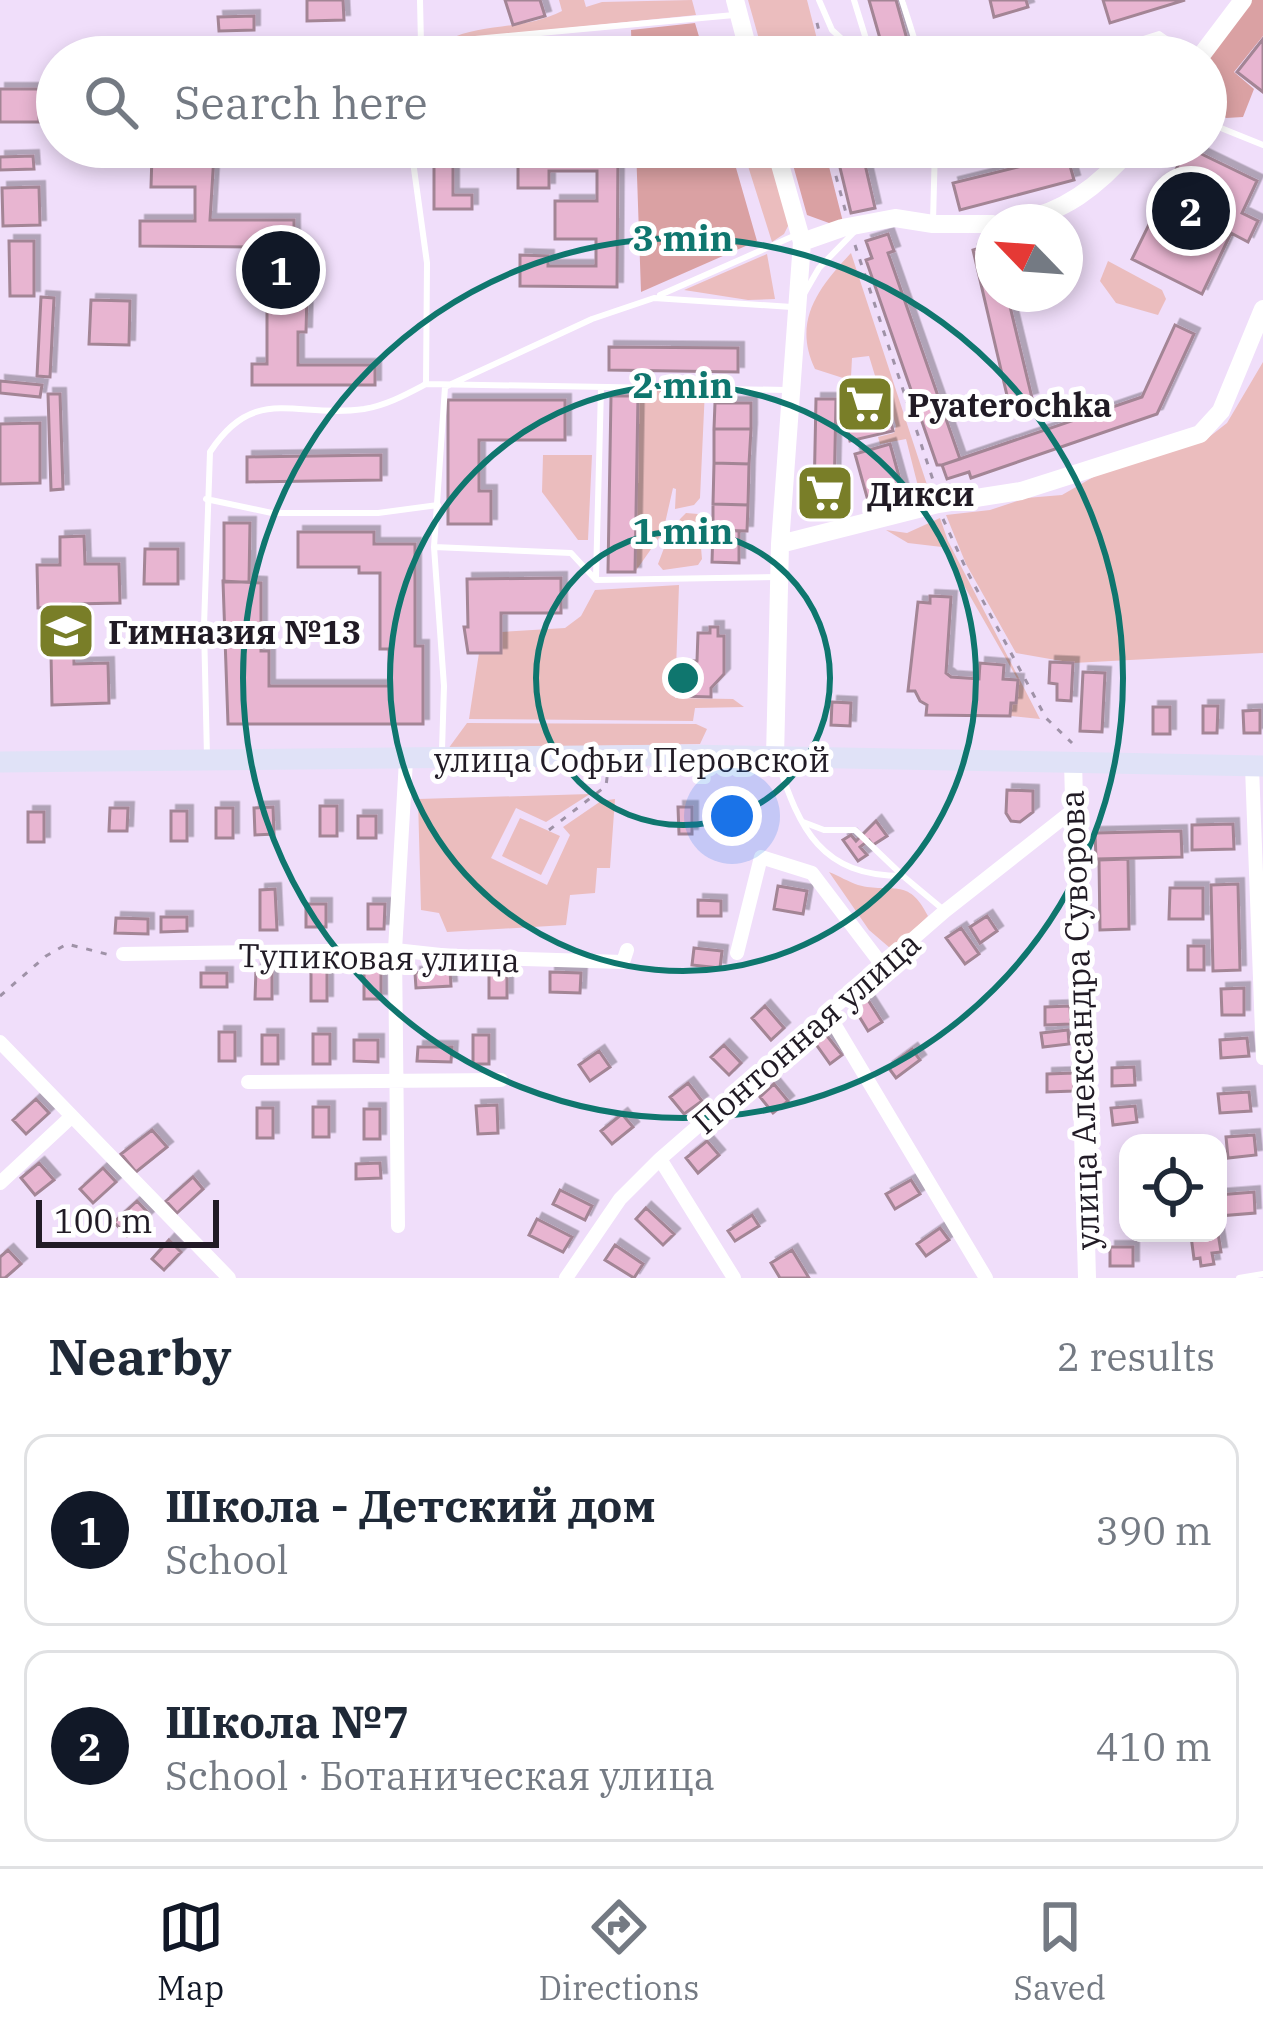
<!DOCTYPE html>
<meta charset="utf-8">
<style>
:root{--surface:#fff;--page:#f6f6f7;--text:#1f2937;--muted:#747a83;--line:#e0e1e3;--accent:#111827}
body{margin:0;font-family:"IBM Plex Serif",serif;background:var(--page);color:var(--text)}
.controls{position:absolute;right:36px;bottom:36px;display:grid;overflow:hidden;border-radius:24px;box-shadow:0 6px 18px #0003}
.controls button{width:108px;height:108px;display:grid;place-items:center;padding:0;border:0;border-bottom:3px solid var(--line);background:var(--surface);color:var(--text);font:60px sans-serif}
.compass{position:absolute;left:975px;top:204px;width:108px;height:108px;border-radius:50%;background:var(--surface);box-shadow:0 6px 18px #0003;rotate:295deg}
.scale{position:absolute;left:36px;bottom:30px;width:183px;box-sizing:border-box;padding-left:12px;border:6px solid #211b25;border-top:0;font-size:33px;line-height:42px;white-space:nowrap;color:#211b25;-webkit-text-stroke:9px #fff;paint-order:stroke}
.you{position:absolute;left:732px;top:816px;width:42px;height:42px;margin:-30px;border:9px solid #fff;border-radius:50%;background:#1a73e8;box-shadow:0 0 0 18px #1a73e833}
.badge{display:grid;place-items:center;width:78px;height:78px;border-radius:50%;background:var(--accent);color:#fff;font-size:39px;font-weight:700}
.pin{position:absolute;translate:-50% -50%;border:6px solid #fff;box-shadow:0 3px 12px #0006}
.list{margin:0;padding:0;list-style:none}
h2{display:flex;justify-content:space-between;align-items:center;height:156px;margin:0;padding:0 48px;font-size:51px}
h2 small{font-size:39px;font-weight:400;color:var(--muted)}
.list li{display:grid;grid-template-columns:78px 1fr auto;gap:36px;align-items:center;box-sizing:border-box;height:192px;margin:0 24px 24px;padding:0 24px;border:3px solid var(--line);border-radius:24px}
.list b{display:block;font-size:45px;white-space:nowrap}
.list p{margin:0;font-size:39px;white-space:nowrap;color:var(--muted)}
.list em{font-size:39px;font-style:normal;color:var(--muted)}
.icon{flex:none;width:66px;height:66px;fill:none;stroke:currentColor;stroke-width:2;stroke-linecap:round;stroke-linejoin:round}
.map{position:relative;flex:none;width:1263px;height:1278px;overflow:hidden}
.search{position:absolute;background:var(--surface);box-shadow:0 6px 18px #0003;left:36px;right:36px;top:36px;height:132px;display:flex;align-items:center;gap:30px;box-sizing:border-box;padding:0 42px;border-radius:66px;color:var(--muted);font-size:45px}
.sheet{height:588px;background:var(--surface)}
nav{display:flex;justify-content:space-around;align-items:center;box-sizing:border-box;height:168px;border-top:3px solid var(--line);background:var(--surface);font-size:33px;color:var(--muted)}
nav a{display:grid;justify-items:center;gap:6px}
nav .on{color:var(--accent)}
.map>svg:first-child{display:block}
.green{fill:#ebbdbe}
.forest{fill:#daa1a3}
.building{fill:#e8b5d1;stroke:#a38595;stroke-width:3;filter:url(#shadow)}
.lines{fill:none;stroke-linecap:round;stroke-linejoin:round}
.path{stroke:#9f92a7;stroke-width:3;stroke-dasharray:6 9;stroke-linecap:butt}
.lane{stroke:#fff;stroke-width:6}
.street{stroke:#fff;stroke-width:14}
.secondary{stroke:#fff;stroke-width:18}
.primary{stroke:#e0e2f7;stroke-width:21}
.ring{fill:none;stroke:#0f766e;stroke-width:6}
.labels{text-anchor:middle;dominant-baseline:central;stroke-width:10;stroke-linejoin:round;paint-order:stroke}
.poi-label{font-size:33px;font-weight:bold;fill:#211b25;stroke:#fff;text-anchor:start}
.street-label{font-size:33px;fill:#211b25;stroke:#fff}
.centre{fill:#0f766e;stroke:#fff;stroke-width:6}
.ring-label{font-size:36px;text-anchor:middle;font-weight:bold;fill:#0f766e;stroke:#fff;stroke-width:10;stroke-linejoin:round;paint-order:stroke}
</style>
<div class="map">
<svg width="1263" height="1278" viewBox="0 0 1263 1278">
<defs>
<filter id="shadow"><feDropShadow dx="5.5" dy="-5.5" stdDeviation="0" flood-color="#0004"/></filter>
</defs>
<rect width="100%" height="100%" fill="#f0defa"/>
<path class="green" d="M559 0H584L586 7 602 2 692 0 696 15 448 40C480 23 526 30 562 11Z
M748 0H807L818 43 812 57H764Z
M742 147H770L791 220 784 234 772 242Z
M851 253 932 500 921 498 906 439 880 444 878 437 894 433 896 426 883 381 876 379 869 356 852 358 851 377 843 378 815 369C792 321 819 287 851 253Z
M767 254 775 299 748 300 684 290Z
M1108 261 1162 290 1166 299 1158 315 1116 303 1100 281Z
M1263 362V653L1073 663 1016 653 966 564 946 515 990 510 1026 498 1062 495 1102 472 1204 441 1227 423Z
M641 388 705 389 700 498 694 505 675 509 676 489 673 488 663 532 635 572 638 396Z
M543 455H592L588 540H578L542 492Z
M686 513 698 514 702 559 698 565 663 570 658 564C665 546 671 526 686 513Z
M940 518 948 541 1040 719 1010 716 1011 703 1017 702 1018 680 942 547 908 543 886 530 907 533Z
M679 585 675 698 733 699 744 707 695 708 693 721 469 719 479 653H501V632L565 628 581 616 595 590Z
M467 723 696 724 707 729 700 744 448 749Z
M590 794 546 822 516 808 491 858 547 885 570 835 563 827 601 801 615 799 610 868H597L595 893 570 895 566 925 447 932 439 913 421 910 418 799Z
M520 818 560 836 541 875 502 856Z
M829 872C839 876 849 882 858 885 892 894 908 876 928 916L905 939 890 948 869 930Z"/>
<path class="forest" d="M1251 0H1263V36L1234 72 1254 89 1243 117 1226 118 1216 108H1206V59Z
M695 23 705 57H632L631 30Z
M636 147H730L757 241 641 292Z
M788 147H824L843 222 829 223 807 215Z"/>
<path class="building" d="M307 0H343L344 20 307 21Z
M505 0H540L545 16 513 25Z
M869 0H896L912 57H881L885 56Z
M990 0H1026L1028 7 994 17Z
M1103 0H1185L1110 23Z
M254 16V30L219 31 218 17Z
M1263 39V92L1237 72Z
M0 89H40L39 122H0Z
M453 147H493V159L453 160Z
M835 147H861L875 208 851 213Z
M1187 147 1257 181 1242 213 1258 221 1248 242 1231 233 1202 294 1132 259Z
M518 151 618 152 617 287 520 286V255L548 256V266H596V239H555V201H597V171H549V188H518Z
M434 152H453V195H472V209H434Z
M152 155H214L210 220H294V294H307L306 332H298V365H375V385H252V364H267V247L140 246V221H195V187H151Z
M1067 155 1074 180 960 210 953 183Z
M33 156 34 169 0 170V157Z
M39 187 40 225 3 226 2 188Z
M888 234 894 251 888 253 960 459 942 465H937L866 260 872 258 866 241Z
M9 241H34V296H10Z
M993 244V294H1007L1032 398 1009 404 973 250Z
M41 297 54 298 50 377 37 376Z
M91 300 130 301 129 345 89 344Z
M1175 325 1194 334 1157 414 971 478 969 472 947 479 942 465 1142 397Z
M609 347 738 348V372L609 370Z
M0 381 42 385 40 397 0 393Z
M883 387 893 431 850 441 848 430 856 428 849 395Z
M48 394H60L63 489 51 490Z
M611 396H638L635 572H608Z
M816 399H836L834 497H814Z
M448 400H565V440H479V491H491V524H448Z
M715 403H751V429H714Z
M40 423V483L0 484V424Z
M714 429H751L749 464 714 463Z
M890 444 905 498 870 508 855 454Z
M381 455V480L247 482V457Z
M714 463 749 464 748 505 713 504Z
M713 504 748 505 747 531 713 530Z
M224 523H250L249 582H224Z
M713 530 739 531V563L712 562Z
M298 532H374V544H415V646H423V724H228L223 581 261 583V651H269V686H389V649H380V573H359V567H298Z
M84 536 85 564H119L120 603 73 604 74 664 108 663 109 703 52 705 51 654H60L59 607 38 608 37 565H60V537Z
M145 549H178V584H144Z
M561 578V613H501V653H468L464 627H468L467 579Z
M930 596 951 597 946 673 951 677 979 679 980 663 1004 665 1003 679 1018 680 1016 703H1011L1010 716 926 715 927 705 920 701 915 691H908L918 602 930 603Z
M710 627H718V636H724V674L711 688V697L679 696 680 667H693V661H697L698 633H710Z
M1050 662 1073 663 1071 701 1057 700V684L1049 683Z
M1083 672 1105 673 1102 732 1080 731Z
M832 702 851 703 850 726 831 725Z
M1203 706H1218L1217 733H1203Z
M1153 707H1170V734H1153Z
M1260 710V733H1244L1243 711Z
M1007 790 1033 791V812L1020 822 1011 821 1006 813Z
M320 806H337V836H320Z
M273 807 274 834 255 835 254 808Z
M678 807H692V834H679Z
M722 807 739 809 735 842 718 840Z
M110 808H128L127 831H109Z
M216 808H233V838H216Z
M171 811H187V841H171Z
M28 812H44V842H28Z
M358 816H376V838H358Z
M876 821 887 836 873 845 869 840 860 847 867 855 858 861 843 840 851 835 856 841Z
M1233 824 1234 849 1192 850V825Z
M1181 831 1182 857 1096 859 1095 833Z
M1128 859 1129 929 1100 930 1099 860Z
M1238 884 1240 970 1213 971 1211 885Z
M778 886 807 891 803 914 774 909Z
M1170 888H1203V919H1169Z
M275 889 277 930H260V890Z
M698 900 721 901V916H698Z
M306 904H326V927H306Z
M368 904H385L384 929H368Z
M987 916 997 931 980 943 970 927Z
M161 917H187V931L161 932Z
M116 918 148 919V934L115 933Z
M961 928 979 954 965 964 946 938Z
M1188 946H1204V970H1188Z
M694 948 722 951 720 968 692 965Z
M256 969H272V999H255Z
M364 969H381V999H364Z
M311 971H327V1001H311Z
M450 971 451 986 416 988 415 973Z
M489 972H507V998H489Z
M550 972 581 973 580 993 550 992Z
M201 973H227V987H201Z
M1244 988V1015H1222L1221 989Z
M868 1000 882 1022 868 1031 854 1008Z
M765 1006 784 1028 771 1040 752 1018Z
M1070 1006 1071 1024 1045 1025V1007Z
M1068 1030 1069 1044 1043 1047 1041 1033Z
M219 1032H235V1061H219Z
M824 1032 842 1055 830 1064 813 1040Z
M313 1034H330V1064H313Z
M262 1035H278V1064H262Z
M473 1035H489V1064H473Z
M1247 1038 1249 1056 1221 1058 1220 1040Z
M354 1040H378V1062L354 1061Z
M724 1045 741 1063 729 1075 711 1057Z
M418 1047H452L451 1062 417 1061Z
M912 1049 920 1060 896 1078 888 1067Z
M599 1051 610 1067 590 1081 579 1065Z
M1134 1067 1135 1085 1112 1086V1068Z
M1074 1073V1091L1047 1092V1074Z
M688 1083 702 1101 684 1114 670 1097Z
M774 1084 788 1101 773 1113 760 1097Z
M1249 1092 1251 1111 1220 1113 1218 1094Z
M36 1099 49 1113 26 1134 13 1120Z
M497 1105 498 1133 478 1134 476 1106Z
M1135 1106 1137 1122 1113 1125 1111 1108Z
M313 1107H329V1137H313Z
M257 1108H273V1138H257Z
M364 1109H380V1139H364Z
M622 1114 633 1127 612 1144 601 1131Z
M152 1130 167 1147 136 1172 121 1154Z
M1254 1135 1256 1155 1228 1158 1226 1137Z
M707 1141 719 1155 698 1173 686 1158Z
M39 1163 54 1180 35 1195 21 1178Z
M380 1163 381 1178 356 1179V1164Z
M103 1168 116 1182 93 1203 80 1189Z
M193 1177 203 1189 177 1213 166 1201Z
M911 1180 920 1194 895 1209 886 1194Z
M560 1190 592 1206 585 1220 553 1204Z
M1254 1192 1255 1213 1218 1216V1195Z
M137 1201 150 1215 127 1236 114 1222Z
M646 1208 674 1234 663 1245 636 1219Z
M752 1215 759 1226 735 1241 728 1231Z
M537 1219 572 1237 563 1252 529 1235Z
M940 1228 949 1240 926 1256 917 1244Z
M1218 1233 1221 1252 1212 1253 1214 1264 1201 1266 1200 1258 1194 1259 1191 1236Z
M169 1240 181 1252 164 1270 152 1259Z
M615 1245 643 1264 634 1278 605 1260Z
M1110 1247H1133V1266H1110Z
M8 1250 21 1264 5 1278H0V1257Z
M792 1250 809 1278H780L771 1263Z"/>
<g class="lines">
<path class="path" d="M816 57 822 43 816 19
M828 147 846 213
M855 245 935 486
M943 519 969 575 1046 718 1072 743
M549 830 606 786 608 770
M0 996 46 956 67 944 110 955"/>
<path class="lane" d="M819 0 832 30 854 50
M854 0 866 39 854 50 857 57
M902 0 920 57
M421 44 734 15
M417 57 421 44 420 0
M1086 57 1159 34 1192 57
M1206 122 1263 145
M411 147 427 263 426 384
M1099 147 1111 164
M933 221 935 147
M804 294 819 268 856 230
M660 295 796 235
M206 499 272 513H378L438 505
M434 547 571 553 596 580 778 577
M596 577 601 388
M442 750 444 686 434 547 445 387 592 319 654 298 792 307
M207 757 204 626 210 452C255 383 296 419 364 409 387 405 405 395 426 384L786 390
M777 760C800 830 821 876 903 876L945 911
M803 822 824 830H855L902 875
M1239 1278 1263 1274"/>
<path class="street" d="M1252 767 1263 1058
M737 953 761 857 812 873 882 965
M123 954 395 950 459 957 623 962 627 950
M827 1012 986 1278
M0 1042 229 1278
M248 1082 501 1080
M660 1159 734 1278
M0 1183 71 1117
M398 1226 395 950 406 760
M566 1278 620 1199 660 1159 945 911 1072 811"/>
<path class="secondary" d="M735 0 750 57
M1200 57 1243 0
M775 147 802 242 780 544 775 757
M1012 222C1063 214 1099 186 1132 147
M802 242 842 228 895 218 933 224H993
M780 544 938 504 1021 491 1200 434 1221 411 1263 309
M1073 762 1087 1278"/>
<path class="primary" d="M0 762 687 755 1263 766"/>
</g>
<g class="ring">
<circle cx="683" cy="678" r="147"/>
<circle cx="683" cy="678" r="293"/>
<circle cx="683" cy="678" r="440"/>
</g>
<defs>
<g id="supermarket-square" transform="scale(3)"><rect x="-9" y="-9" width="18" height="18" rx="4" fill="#797e28" stroke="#fff"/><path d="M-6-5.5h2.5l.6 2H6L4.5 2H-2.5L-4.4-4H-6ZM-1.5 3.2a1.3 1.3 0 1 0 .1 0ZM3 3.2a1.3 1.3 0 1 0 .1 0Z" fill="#fff"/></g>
<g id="school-square" transform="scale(3)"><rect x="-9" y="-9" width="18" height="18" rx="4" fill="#797e28" stroke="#fff"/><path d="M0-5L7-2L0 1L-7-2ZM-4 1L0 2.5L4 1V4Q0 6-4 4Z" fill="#fff"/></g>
</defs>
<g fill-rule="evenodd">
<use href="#supermarket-square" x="865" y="404"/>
<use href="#supermarket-square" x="825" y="493"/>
<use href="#school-square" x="66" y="631"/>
</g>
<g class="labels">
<g class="poi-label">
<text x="907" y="404">Pyaterochka</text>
<text x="867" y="493">Дикси</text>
<text x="108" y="631">Гимназия №13</text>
</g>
<g class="street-label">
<text x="632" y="759">улица Софьи Перовской</text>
<text transform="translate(379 957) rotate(1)">Тупиковая улица</text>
<text transform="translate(1079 1020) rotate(-92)">улица Александра Суворова</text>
<text transform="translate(806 1032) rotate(-41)">Понтонная улица</text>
</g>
</g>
<circle cx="683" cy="678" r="18" class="centre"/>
<g class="ring-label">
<text x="683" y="251">3 min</text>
<text x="683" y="398">2 min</text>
<text x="683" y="544">1 min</text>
</g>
</svg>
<div class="controls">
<button><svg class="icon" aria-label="locate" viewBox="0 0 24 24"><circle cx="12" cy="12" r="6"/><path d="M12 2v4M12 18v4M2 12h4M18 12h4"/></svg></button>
</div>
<svg class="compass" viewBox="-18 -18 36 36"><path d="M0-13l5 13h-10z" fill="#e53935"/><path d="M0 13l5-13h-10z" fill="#747a83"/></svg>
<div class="scale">100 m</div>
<div class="you"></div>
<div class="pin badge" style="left:281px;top:270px">1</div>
<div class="pin badge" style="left:1191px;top:211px">2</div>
<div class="search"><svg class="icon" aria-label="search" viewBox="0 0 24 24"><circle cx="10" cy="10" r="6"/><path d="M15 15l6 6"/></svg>Search here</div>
</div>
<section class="sheet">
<h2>Nearby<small>2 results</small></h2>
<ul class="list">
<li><span class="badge">1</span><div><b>Школа - Детский дом</b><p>School</p></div><em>390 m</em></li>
<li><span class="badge">2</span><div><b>Школа №7</b><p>School · Ботаническая улица</p></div><em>410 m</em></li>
</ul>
</section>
<nav>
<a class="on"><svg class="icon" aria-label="map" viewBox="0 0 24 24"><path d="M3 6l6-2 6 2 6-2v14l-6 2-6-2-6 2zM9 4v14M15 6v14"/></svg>Map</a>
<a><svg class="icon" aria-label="directions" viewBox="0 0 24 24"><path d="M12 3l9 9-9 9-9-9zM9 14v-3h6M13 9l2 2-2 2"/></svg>Directions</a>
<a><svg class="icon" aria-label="saved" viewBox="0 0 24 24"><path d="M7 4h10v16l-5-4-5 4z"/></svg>Saved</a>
</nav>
